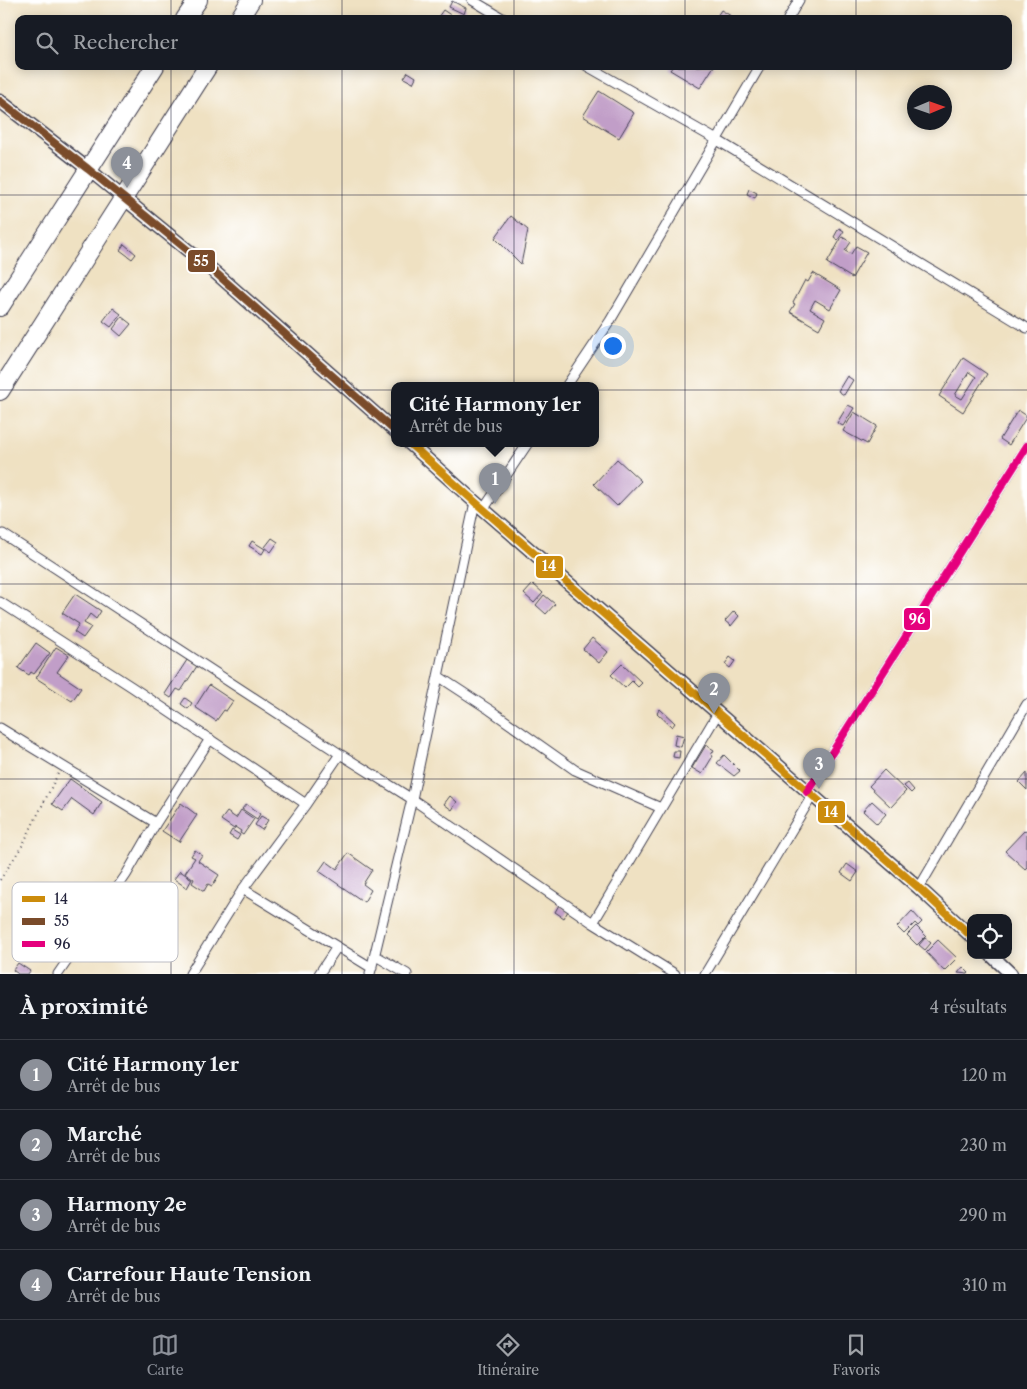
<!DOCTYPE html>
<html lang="fr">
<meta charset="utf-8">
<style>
:root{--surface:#171b24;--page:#20242c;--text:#f1f3f6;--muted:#9ea1a6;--line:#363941;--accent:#8c9099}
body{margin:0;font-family:"Libre Caslon Text",serif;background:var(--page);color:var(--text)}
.controls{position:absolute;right:15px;bottom:15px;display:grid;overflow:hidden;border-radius:10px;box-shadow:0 2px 12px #0003}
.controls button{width:45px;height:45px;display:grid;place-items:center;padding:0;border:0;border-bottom:1px solid var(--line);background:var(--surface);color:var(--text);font:25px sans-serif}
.compass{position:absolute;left:907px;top:85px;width:45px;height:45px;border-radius:50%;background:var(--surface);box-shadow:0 2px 12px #0003;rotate:88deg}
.you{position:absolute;left:612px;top:345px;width:18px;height:18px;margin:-12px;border:4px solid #fff;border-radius:50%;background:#1a73e8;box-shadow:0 0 0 8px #1a73e833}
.badge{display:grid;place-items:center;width:32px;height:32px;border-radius:50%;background:var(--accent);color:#fff;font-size:16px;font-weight:700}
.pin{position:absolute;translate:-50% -41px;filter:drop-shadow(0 1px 2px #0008)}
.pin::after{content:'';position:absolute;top:26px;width:18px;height:15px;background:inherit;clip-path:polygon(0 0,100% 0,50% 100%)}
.popup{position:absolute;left:391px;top:382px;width:208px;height:65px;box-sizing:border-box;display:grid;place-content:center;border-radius:10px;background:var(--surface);filter:drop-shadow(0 1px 4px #0005);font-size:16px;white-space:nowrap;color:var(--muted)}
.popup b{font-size:19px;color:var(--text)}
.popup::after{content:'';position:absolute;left:50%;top:100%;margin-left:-10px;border:10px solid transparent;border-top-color:var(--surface)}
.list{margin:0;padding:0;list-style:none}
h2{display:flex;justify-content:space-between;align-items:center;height:65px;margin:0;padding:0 20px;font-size:21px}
h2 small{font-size:16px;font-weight:400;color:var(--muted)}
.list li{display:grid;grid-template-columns:32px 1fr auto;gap:15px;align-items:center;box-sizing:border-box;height:70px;padding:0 20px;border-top:1px solid var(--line)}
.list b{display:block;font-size:19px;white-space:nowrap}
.list p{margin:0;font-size:16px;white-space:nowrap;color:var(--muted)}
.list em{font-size:16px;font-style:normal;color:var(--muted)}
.icon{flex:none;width:28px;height:28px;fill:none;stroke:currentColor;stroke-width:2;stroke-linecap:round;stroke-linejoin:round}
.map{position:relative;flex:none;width:1027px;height:974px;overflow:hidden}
.search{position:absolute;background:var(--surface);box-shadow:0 2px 12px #0003;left:15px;right:15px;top:15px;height:55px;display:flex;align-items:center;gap:12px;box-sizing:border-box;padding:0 18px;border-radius:10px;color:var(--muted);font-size:19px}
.sheet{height:345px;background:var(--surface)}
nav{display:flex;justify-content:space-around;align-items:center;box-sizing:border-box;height:70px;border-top:1px solid var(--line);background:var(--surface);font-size:14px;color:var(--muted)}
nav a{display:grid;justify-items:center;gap:2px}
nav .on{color:var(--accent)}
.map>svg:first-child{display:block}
.building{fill:#c19ec8;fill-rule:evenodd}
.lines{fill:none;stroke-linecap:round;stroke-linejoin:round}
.street-casing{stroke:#413f4f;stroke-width:11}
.secondary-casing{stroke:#413f4f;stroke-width:15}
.highway-casing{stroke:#413f4f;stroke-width:20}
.path{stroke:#413f4f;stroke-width:2;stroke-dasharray:1 4;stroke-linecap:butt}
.street{stroke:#fff;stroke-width:9}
.secondary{stroke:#fff;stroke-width:12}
.highway{stroke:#fff;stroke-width:18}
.bus-1-casing{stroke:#fff;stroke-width:11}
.bus-2-casing{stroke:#fff;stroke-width:11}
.bus-3-casing{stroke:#fff;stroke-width:11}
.bus-1{stroke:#cc8c0c;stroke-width:8}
.bus-2{stroke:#7a4b2a;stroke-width:8}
.bus-3{stroke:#e5007d;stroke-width:8}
.grid{fill:none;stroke:#22223b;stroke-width:1;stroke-opacity:0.55}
.key{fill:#fff;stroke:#bdbdc4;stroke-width:1}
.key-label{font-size:14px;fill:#22223b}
.line-badge{stroke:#fff;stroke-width:2}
.badge-label{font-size:14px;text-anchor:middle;font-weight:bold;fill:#fff}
</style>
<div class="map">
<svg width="1027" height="974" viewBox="0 0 1027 974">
<rect width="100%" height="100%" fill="#fff"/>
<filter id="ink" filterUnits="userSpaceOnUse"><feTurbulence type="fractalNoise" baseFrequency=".02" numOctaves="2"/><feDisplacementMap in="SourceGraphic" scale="10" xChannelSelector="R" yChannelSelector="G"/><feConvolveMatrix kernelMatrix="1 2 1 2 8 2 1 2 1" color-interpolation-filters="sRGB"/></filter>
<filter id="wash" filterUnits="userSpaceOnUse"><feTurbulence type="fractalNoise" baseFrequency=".0096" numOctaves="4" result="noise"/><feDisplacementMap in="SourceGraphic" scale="20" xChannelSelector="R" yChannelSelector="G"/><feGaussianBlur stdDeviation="1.12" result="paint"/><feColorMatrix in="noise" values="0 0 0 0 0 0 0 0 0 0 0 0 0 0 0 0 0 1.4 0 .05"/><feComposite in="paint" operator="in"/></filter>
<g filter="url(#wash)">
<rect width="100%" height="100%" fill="#efe1c2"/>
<g id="blocks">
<path class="building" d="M452 1 466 8 464 14 449 7Z
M443 10 452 16 451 19H441L438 17Z
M721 10 736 19H715Z
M673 66H714L700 88 670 70Z
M408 72 416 77 413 83 404 78Z
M599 91 634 113 619 138 583 116Z
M749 189 757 193 755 198 747 194Z
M511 216 528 230 521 264 495 238Z
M839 228 844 231 838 240 834 237Z
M842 237 851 242 845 251 851 254 856 246 867 252 852 278 827 263Z
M124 244 136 254 132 259 120 250Z
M813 273 841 290 830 309 815 300 810 309 825 318 819 329 790 312 795 304 793 303 805 280 808 282Z
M113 308 121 314 111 327 103 321Z
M122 317 131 324 121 336 113 329Z
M963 358 987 374 963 412 939 396ZM969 372 976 377 962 399 955 395Z
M847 376 853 380 844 395 838 391Z
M848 405 854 408 843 426 837 423Z
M1018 410 1027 416 1009 445 1000 439Z
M854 412 877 426 867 444 843 431Z
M617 459 641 481 617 506 594 484Z
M272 538 278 542 271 552 265 547Z
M252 541 265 549 262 554 249 546Z
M533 584 543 593 534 603 524 594Z
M75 594 101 611 96 619 90 614 84 623 91 627 83 638 74 632 79 624 62 613Z
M544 595 555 604 546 614 536 605Z
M734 611 739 616 731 626 725 621Z
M592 638 608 652 599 663 583 649Z
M36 643 50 653 34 674 31 672 29 675 18 668Z
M56 647 69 655 57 672 81 688 72 701 36 678Z
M730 657 735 661 730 668 725 664Z
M187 660 197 666 181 691 177 689 171 698 165 694Z
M622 664 642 683 638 687 632 681 625 688 611 675Z
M209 685 233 701 226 711 224 710 216 721 195 707Z
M185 698 192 703 188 709 181 704Z
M660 709 675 723 672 727 657 713Z
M676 734 684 736 681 747 674 745Z
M706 745 714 750 711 755 713 756 702 774 692 768Z
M674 751H680L679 758 673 757Z
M724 755 740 771 734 776 717 763Z
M884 770 906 791 891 807 869 786Z
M1027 773V790L1019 782Z
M70 779 102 802 94 815 72 799 63 811 52 804Z
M908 783 914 790 911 793 904 786Z
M450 796 457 802 452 810 444 804Z
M872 801 886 814 877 824 863 811Z
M181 803 197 815 179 842 162 831Z
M246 804 260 814 257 819 242 809Z
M241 810 254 819 243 835 240 833 241 831 235 827 234 829 221 820 227 812 236 818Z
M261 816 268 820 262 830 255 825Z
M232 830 240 835 237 840 229 835Z
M1025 830 1027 831V867L1025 869 1005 851Z
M195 850 202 855 198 861 219 875 212 886 208 884 204 891 192 883 194 879 185 873 195 858 191 856Z
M348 853 372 870 363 884 371 890 364 902 319 871 326 861 337 869Z
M847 864 858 872 852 881 841 873Z
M180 871 192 879 187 888 174 879Z
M559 905 568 911 564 918 555 912Z
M912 911 922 922 918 926 915 923 904 934 897 927Z
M916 926 926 936 917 945 907 935Z
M925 938 931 943 925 950 919 945Z
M938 940 957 958 944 971 926 952Z
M18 963 30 971 28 974H18L13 970Z
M963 967 969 973 968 974 958 973Z"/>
</g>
</g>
<g filter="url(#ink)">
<use href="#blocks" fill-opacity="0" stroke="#413f4f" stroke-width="1"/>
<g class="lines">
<g class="street-casing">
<path id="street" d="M472 0 504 19
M788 19 799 0
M587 66 717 140 1027 328
M567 385 610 321 760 66
M483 510 528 443
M3 534 340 754 412 799 593 923 675 974
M0 602 132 687 306 804
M438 676 490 710 575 770 661 808
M0 728 156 823
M807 792 1027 446
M919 888 1027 704
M243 889 372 968
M593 923 718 713
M376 956 407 974
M58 974 126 875 156 823 210 739
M190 974 243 889 306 804 340 754
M319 974 337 947
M370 974 412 799 475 502
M705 974 812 796"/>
</g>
<g class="secondary-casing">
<path id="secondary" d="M0 101 88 169 217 274 395 431
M409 443 475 502 919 888 971 936
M991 955 1011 974"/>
</g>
<g class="highway-casing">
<path id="highway" d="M185 19 198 0
M239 19 251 0
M0 307 155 66
M0 391 208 66"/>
</g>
<path class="path" d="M0 880 22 846 58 774"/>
<use href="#street" class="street"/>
<use href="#secondary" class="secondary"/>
<use href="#highway" class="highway"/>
<g class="bus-1-casing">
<path id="bus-1" d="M409 443 475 502 919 888 971 936"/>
</g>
<g class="bus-2-casing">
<path id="bus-2" d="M0 101 88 169 217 274 395 431"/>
</g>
<g class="bus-3-casing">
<path id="bus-3" d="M807 792 1027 446"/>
</g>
<use href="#bus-1" class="bus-1"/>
<use href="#bus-2" class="bus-2"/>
<use href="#bus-3" class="bus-3"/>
</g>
</g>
<path class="grid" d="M171 0V19M342 0V19M514 0V19M685 0V19M856 0V19M171 66V974M342 66V974M514 66V974M685 66V974M856 66V974M0 195H1027M0 390H1027M0 584H1027M0 779H1027"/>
<rect x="12" y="882" width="166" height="80" rx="8" class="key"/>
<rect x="22" y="896" width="23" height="6" fill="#cc8c0c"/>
<rect x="22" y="918" width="23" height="7" fill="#7a4b2a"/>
<rect x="22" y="941" width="23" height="6" fill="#e5007d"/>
<g class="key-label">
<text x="54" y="904">14</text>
<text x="54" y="926">55</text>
<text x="54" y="949">96</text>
</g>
<g class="line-badge">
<rect x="187" y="249" width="29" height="24" rx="5" fill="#7a4b2a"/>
<rect x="535" y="555" width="29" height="24" rx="5" fill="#cc8c0c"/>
<rect x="903" y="607" width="28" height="24" rx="5" fill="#e5007d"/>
<rect x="817" y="800" width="29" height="24" rx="5" fill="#cc8c0c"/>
</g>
<g class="badge-label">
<text x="201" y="266">55</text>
<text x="549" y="571">14</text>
<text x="917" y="624">96</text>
<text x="831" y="817">14</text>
</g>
</svg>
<div class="controls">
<button><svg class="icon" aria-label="locate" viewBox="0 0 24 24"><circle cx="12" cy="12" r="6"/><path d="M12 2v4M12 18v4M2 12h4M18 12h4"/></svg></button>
</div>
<svg class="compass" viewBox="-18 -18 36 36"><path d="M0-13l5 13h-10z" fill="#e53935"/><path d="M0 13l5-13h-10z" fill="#9ea1a6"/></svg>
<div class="you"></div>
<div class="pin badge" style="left:495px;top:504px">1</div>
<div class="popup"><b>Cité Harmony 1er</b>Arrêt de bus</div>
<div class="pin badge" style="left:714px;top:714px">2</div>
<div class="pin badge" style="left:819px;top:789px">3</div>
<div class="pin badge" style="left:127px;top:188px">4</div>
<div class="search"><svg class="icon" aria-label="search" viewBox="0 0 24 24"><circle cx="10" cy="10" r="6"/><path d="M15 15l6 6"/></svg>Rechercher</div>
</div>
<section class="sheet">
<h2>À proximité<small>4 résultats</small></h2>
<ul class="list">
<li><span class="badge">1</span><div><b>Cité Harmony 1er</b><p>Arrêt de bus</p></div><em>120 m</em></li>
<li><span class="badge">2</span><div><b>Marché</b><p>Arrêt de bus</p></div><em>230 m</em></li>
<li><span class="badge">3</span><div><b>Harmony 2e</b><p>Arrêt de bus</p></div><em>290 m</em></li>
<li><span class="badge">4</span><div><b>Carrefour Haute Tension</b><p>Arrêt de bus</p></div><em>310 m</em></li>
</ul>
</section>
<nav>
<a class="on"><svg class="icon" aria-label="map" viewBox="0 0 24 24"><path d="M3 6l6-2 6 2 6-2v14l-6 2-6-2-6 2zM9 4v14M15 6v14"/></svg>Carte</a>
<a><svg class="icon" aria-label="directions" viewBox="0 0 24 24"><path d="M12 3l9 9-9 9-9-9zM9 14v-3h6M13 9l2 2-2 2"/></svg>Itinéraire</a>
<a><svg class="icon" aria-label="saved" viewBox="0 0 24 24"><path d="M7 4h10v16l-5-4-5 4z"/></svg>Favoris</a>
</nav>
